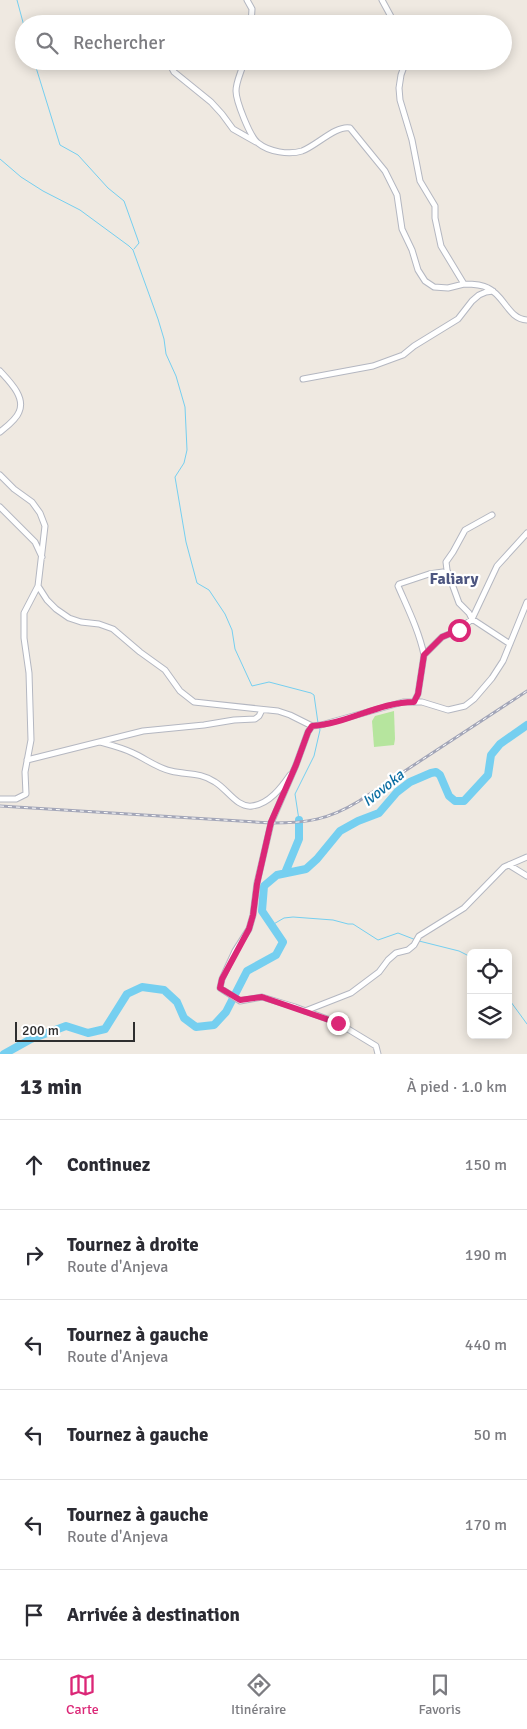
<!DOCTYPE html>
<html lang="fr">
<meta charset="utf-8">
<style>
:root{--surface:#fff;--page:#f2f2f3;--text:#2b2b33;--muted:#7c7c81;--line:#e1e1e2;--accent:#db2777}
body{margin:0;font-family:Signika,sans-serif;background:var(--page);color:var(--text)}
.controls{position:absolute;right:15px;bottom:15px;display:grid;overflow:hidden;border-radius:8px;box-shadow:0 2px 12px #0003}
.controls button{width:45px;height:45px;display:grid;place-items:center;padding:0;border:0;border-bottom:1px solid var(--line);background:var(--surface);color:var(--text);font:25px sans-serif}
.scale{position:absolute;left:15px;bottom:12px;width:120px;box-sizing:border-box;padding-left:5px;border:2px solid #2e2e2e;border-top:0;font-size:14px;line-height:18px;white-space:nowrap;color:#2e2e2e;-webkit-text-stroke:4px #fff;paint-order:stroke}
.stop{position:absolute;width:15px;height:15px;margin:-11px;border:4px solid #db2777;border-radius:50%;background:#fff}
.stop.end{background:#db2777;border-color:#fff;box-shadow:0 1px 5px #0008}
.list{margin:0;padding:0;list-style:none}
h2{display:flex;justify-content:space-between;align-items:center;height:65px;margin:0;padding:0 20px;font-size:21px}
h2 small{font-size:16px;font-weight:400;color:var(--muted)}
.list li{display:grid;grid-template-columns:32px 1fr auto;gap:15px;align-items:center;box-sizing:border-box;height:90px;padding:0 20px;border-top:1px solid var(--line)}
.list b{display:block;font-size:19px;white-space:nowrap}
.list p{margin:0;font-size:16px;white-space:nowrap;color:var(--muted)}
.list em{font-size:16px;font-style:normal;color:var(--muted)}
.icon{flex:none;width:28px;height:28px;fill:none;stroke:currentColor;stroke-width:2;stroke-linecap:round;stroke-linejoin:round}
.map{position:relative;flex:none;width:527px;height:1054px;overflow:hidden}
.search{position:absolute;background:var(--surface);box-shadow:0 2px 12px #0003;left:15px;right:15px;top:15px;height:55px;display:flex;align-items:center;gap:12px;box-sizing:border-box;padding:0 18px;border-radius:28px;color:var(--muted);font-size:19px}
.sheet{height:605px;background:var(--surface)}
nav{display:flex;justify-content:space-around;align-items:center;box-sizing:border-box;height:70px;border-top:1px solid var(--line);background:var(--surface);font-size:14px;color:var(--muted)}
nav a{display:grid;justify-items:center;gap:2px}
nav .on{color:var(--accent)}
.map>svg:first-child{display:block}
.green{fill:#b6e59e}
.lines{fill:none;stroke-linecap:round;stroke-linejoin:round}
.stream{stroke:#75cff0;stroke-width:1}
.river{stroke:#75cff0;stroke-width:8}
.minor-casing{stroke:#b4b7c1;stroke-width:7}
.minor{stroke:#fff;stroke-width:5}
.rail-casing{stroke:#a3a6b8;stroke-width:3}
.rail{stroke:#fff;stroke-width:1;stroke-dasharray:4;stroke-linecap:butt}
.route{stroke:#db2777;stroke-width:6}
.labels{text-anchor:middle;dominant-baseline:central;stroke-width:4.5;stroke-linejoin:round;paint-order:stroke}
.water-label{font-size:15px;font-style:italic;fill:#0d6fa3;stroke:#fff}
.quarter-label{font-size:16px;font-weight:bold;fill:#4d5680;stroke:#fff}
</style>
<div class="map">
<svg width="527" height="1054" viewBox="0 0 527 1054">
<rect width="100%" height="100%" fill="#efe9e1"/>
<path class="green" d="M394 711 395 739 394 745 374 747 372 721 375 716Z"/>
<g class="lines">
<path class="stream" d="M17 0 24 26
M34 61 60 145 78 155 108 188 124 201 139 243 134 249
M0 159 21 177 43 191 80 210 129 246 133 250 158 319 164 339 166 354 176 376 185 407 187 450 184 463 175 477 186 542 197 583 209 590 225 614 232 630 235 649 252 686 269 682 311 693 314 695 318 723
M299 820 295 794 314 756 320 730 319 726
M272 925 284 918 293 917 333 920 348 924H353L378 940 398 933 416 940
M419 941 459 951 471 957
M508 998 527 1024"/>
<path class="river" d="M285 873 299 839V820
M4 1054 31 1039 66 1026 88 1033 105 1029 127 994 142 987 164 990 177 1002 184 1018 196 1027 214 1025 226 1012 247 971 276 955 283 942 262 911 264 886 277 875 306 869 317 859 340 831 358 821 379 813 397 792 410 782 431 773 436 772 440 775 449 796 455 801H464L488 775 491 755 500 744 527 725"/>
<g class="minor-casing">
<path id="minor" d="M247 0 252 9 251 24
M382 0 395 24
M168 61 174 72 211 102 222 114 233 129 256 142
M244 61C242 71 236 81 236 91 236 101 250 137 258 143 269 152 289 155 302 151 316 146 336 125 350 128L385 171 397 195 402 229 412 250 418 270 425 281 434 287 448 288 464 284
M406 61 401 75 399 88 400 100 412 140 420 181 435 206V218L441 246 464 284C472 284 481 284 488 288 505 296 508 319 527 320
M0 371C9 381 26 397 19 412 16 420 6 427 0 432
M303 379 373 366 403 355 414 346 458 319 472 301 479 295 486 292 493 291
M0 475 14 489 32 502 40 513 45 526 38 586 47 600 56 609 69 618 81 622 99 624 113 629 140 652 165 670 180 691 194 702 278 711 290 715 312 726 321 725 403 702H422L448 710 465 706 474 699 492 678 503 661 527 602
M0 507 35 542 42 557
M492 515 465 530 453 552 446 562 447 570 459 603 469 613 472 619 510 644
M424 655C419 631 408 609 398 586L399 584 429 574 443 572 449 576
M414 702 418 694 424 655 442 637 459 630 472 619 497 566 527 533
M312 726 308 732 296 765 271 823 257 883 253 915 249 929 235 951 222 979 220 988 240 1001 262 997 295 1007 338 1023 376 1046 378 1054
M100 742C111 745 123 748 133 753 146 759 157 768 171 771 187 775 200 772 215 782 227 789 237 808 252 806 269 804 281 788 290 775
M27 760 143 731 204 725 234 720 255 719 259 716 262 710
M0 799H16L26 794 25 772 31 740 29 673 24 638V613L38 586
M509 865 527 876
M305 1011 351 993 379 972 388 960 396 953 408 950 414 945 419 936 464 908 504 867 527 857"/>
</g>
<use href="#minor" class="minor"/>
<g class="rail-casing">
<path id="rail" d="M0 806 271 823C307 823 328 820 359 801L527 691"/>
</g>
<use href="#rail" class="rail"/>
</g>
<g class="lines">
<path class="route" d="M338 1023 262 997 240 1000 220 988 222 979 249 929 253 915 257 884 271 822 296 765 308 732 312 726C347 724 379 702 414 702L418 694 424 655 442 637 459 630"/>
</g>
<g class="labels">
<g class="water-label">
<text transform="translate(383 788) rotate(-39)">Ivovoka</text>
</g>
<g class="quarter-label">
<text x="454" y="579">Faliary</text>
</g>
</g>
</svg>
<div class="controls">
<button><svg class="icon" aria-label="locate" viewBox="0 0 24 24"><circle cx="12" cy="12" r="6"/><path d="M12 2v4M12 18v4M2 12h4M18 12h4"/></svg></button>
<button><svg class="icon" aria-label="layers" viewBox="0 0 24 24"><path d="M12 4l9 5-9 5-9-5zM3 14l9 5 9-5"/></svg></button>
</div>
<div class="scale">200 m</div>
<div class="stop" style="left:459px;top:630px"></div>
<div class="stop end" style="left:338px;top:1023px"></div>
<div class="search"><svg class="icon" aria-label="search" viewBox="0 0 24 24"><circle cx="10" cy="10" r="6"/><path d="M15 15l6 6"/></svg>Rechercher</div>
</div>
<section class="sheet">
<h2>13 min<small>À pied · 1.0 km</small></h2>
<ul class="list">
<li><svg class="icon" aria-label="ahead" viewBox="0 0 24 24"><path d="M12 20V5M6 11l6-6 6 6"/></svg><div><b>Continuez</b></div><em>150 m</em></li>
<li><svg class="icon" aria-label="right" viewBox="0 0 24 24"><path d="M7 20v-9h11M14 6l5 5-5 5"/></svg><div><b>Tournez à droite</b><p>Route d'Anjeva</p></div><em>190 m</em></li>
<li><svg class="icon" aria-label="left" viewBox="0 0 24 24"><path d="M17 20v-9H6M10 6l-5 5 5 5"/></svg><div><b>Tournez à gauche</b><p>Route d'Anjeva</p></div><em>440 m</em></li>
<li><svg class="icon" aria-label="left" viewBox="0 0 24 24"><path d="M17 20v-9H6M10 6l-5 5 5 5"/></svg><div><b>Tournez à gauche</b></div><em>50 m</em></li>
<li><svg class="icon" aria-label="left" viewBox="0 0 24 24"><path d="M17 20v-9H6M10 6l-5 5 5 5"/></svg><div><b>Tournez à gauche</b><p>Route d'Anjeva</p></div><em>170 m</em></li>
<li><svg class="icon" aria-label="arrive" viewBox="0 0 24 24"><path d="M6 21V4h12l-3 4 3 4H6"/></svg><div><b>Arrivée à destination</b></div></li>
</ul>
</section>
<nav>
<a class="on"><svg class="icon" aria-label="map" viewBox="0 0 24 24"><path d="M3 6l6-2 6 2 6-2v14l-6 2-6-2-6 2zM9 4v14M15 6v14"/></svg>Carte</a>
<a><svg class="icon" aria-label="directions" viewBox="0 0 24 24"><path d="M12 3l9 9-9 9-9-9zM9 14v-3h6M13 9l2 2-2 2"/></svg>Itinéraire</a>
<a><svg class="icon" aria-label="saved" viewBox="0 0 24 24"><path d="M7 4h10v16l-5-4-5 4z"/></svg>Favoris</a>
</nav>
